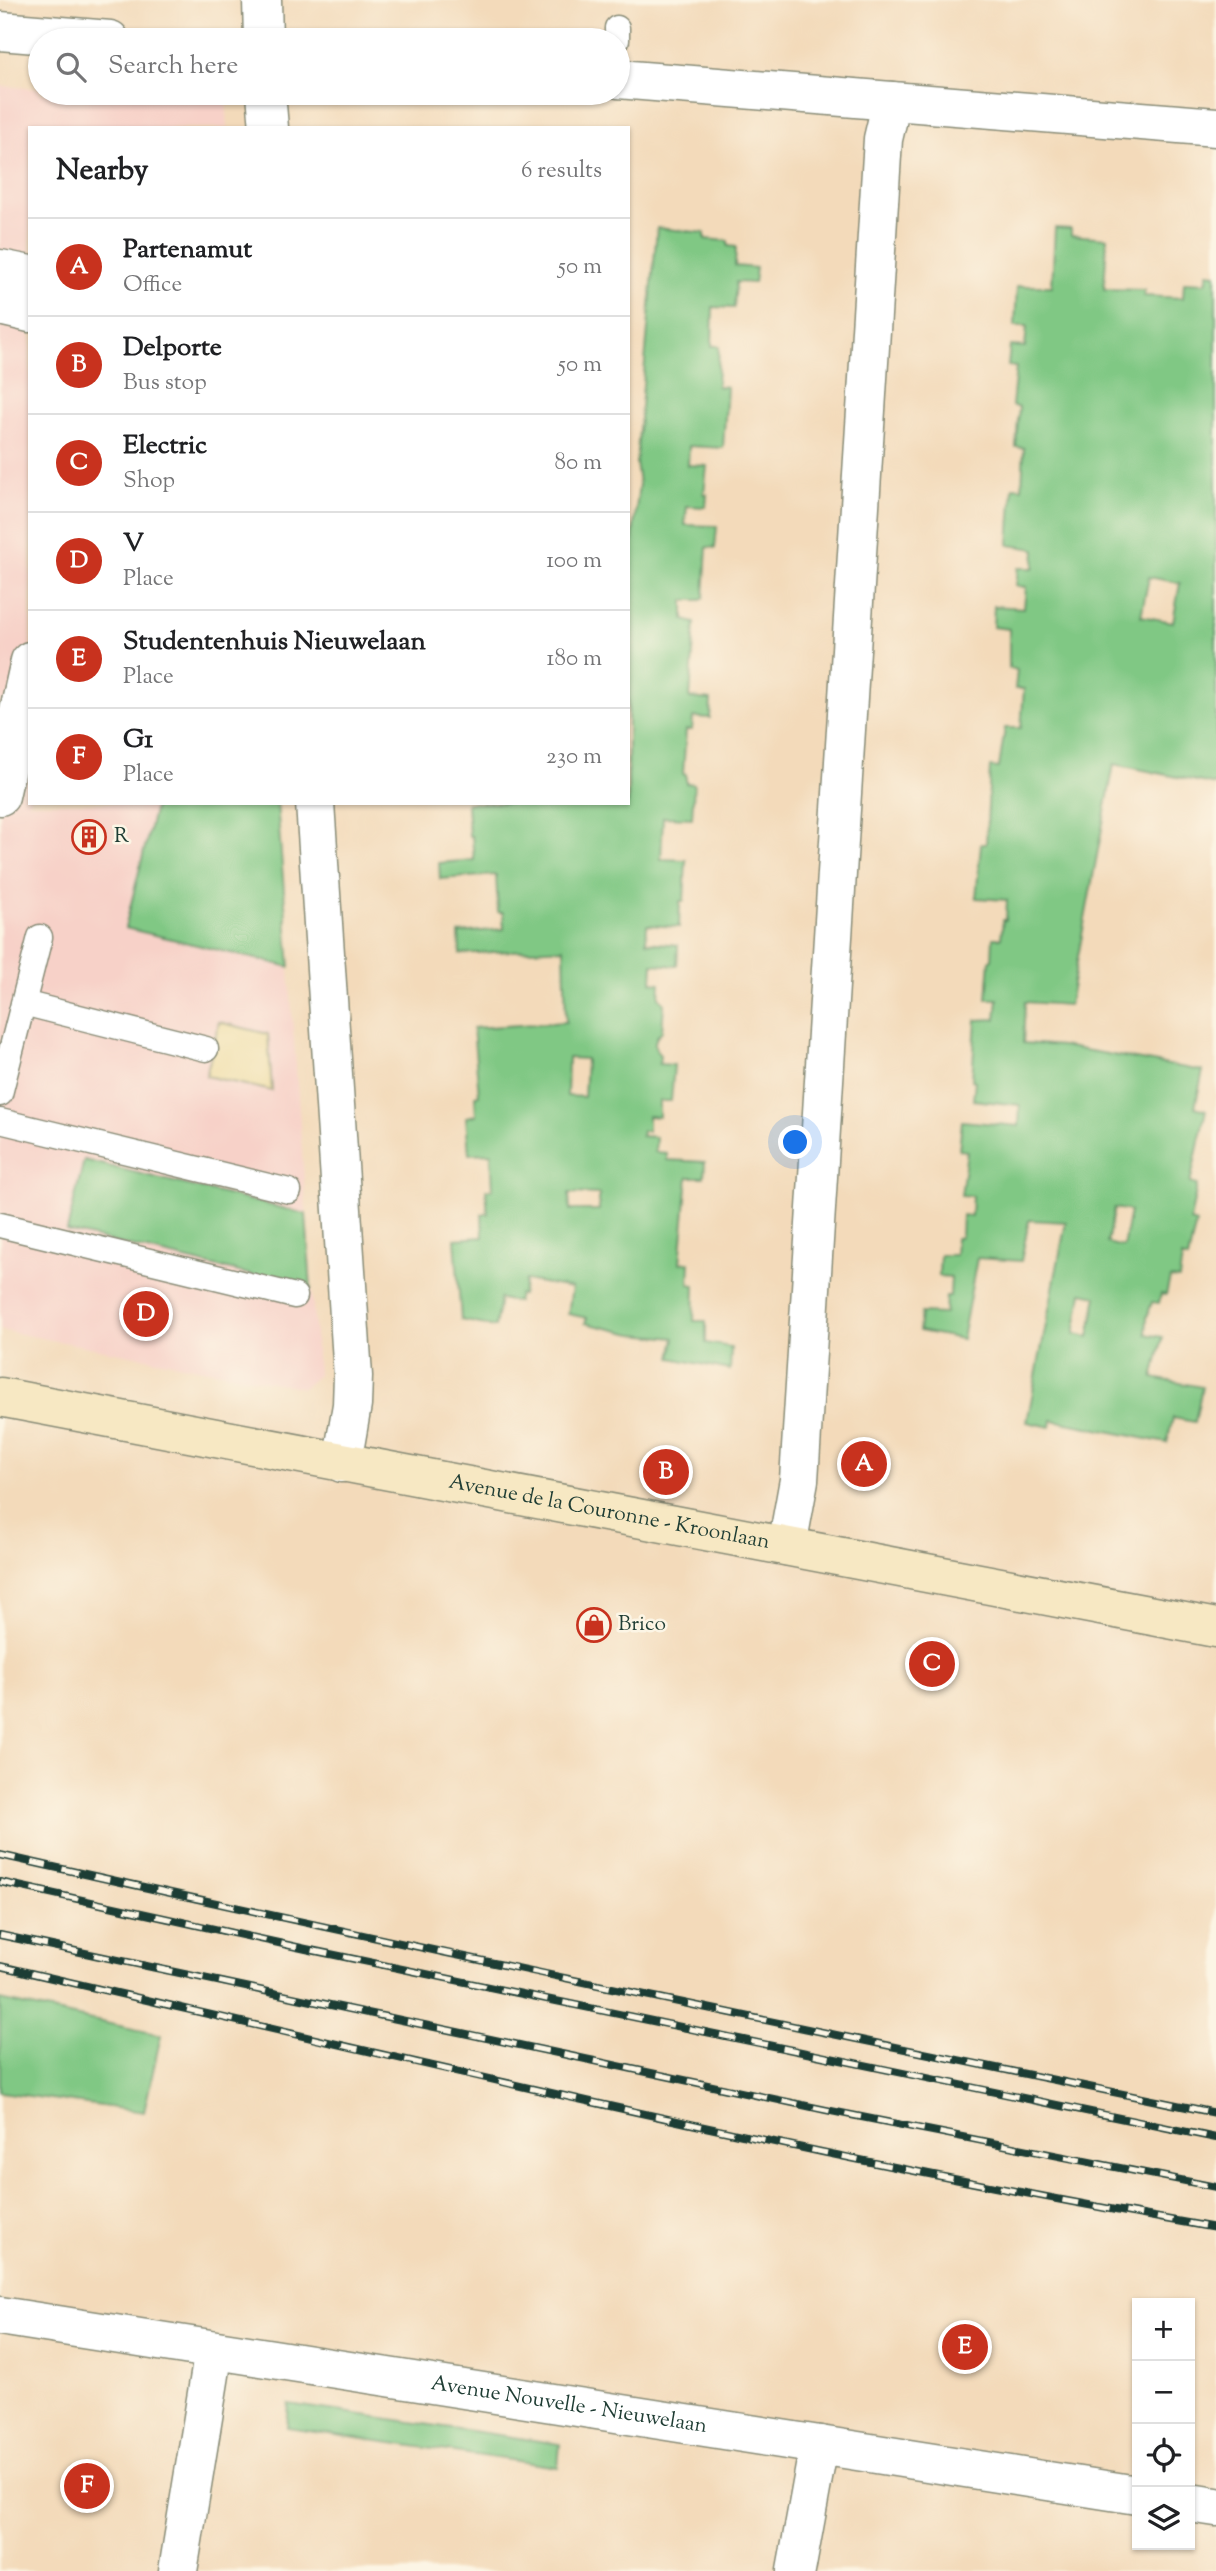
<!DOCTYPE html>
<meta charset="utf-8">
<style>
:root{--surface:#fff;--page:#f6f6f6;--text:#202124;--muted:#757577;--line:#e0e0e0;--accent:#c8321e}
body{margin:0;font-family:"Sorts Mill Goudy",serif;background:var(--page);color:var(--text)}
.controls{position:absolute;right:21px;bottom:21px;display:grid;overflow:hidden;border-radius:0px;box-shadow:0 2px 5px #0004}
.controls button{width:63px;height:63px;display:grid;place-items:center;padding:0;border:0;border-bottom:2px solid var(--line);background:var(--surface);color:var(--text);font:35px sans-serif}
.you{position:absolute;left:796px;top:1143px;width:24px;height:24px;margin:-18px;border:5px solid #fff;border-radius:50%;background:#1a73e8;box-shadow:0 0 0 10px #1a73e833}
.badge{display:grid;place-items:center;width:46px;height:46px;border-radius:50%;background:var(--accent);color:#fff;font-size:23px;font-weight:700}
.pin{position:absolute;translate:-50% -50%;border:4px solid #fff;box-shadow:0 2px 7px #0006}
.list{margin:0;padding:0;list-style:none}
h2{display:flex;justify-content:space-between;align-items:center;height:91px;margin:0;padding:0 28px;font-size:30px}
h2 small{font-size:23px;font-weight:400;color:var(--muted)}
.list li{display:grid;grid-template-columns:46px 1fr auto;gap:21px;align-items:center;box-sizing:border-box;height:98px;padding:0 28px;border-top:2px solid var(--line)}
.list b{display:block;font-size:26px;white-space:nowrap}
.list p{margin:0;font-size:23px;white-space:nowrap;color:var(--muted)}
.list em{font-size:23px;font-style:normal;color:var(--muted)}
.icon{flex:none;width:38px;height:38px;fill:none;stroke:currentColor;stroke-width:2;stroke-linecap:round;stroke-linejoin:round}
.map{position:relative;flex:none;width:1216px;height:2571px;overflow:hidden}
.search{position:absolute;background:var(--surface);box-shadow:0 2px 5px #0004;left:28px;top:28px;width:602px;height:77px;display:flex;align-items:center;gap:18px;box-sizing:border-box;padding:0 24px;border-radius:38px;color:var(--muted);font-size:26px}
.panel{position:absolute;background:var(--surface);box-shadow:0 2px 5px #0004;left:28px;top:126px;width:602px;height:679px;border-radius:0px}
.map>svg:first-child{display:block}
.built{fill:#f7d1c8}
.green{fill:#80c884;stroke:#50825c;stroke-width:2;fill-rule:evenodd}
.sand{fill:#eeda9e;stroke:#868c69;stroke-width:2}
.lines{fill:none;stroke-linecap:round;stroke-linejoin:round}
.lane-casing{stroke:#898c77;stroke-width:27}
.street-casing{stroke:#898c77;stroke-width:41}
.secondary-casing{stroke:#898c77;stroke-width:41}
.lane{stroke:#fff;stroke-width:24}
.street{stroke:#fff;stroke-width:38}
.secondary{stroke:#f7e8c3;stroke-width:38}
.rail-casing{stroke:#1f3d34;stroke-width:8}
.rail{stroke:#fcf5e5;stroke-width:5;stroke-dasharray:16;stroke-linecap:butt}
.labels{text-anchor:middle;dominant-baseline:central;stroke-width:5;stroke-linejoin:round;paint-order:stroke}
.poi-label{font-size:21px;fill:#1f3d34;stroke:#fcf5e5;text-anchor:start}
.street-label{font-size:21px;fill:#1f3d34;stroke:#fcf5e5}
</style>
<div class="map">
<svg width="1216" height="2571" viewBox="0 0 1216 2571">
<rect width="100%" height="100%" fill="#fcf5e5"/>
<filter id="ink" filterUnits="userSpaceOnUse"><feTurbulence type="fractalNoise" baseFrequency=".0143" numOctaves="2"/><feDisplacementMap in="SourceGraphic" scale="14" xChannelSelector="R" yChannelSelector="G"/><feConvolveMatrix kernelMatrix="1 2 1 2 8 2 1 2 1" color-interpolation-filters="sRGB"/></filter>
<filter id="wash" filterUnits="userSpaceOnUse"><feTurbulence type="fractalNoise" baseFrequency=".00686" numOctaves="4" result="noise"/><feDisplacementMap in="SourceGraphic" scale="28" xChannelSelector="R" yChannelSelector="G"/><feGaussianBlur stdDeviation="1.57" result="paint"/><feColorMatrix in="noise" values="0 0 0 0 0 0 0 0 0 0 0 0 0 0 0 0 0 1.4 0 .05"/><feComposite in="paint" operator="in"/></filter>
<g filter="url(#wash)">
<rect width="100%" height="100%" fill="#f3daba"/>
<path class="built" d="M0 86 40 89V93H161L226 98 228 128H30V803H277L318 1375 303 1388 0 1330Z"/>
<path class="green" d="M657 228 705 233V239L728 241V246L736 247 735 266 756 268 754 283 736 282 734 308 713 307 712 346H719L717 386 727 387 723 448 689 446 688 465 707 466 704 494H707L706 507 687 506 685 525 717 526 715 548 707 547 704 597 701 600H684V620L695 623 690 698 711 700 710 718 693 717 692 730H686L683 774 686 775V783L694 784 692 818 663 817 661 859 686 860 684 901H680L679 927 647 925 646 942 678 945 677 966 653 964 652 982 660 983 659 997 664 1003 662 1031C654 1038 652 1047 660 1055L659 1064 674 1065 671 1101H659V1117L648 1116V1131H642L641 1136 656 1137 655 1152 667 1153V1160L705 1162 704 1177H688L680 1263 690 1262 689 1284 695 1285 694 1321H706V1343L731 1347 730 1370 671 1358 675 1338 633 1334 585 1323 587 1318 568 1314 572 1288 525 1280 522 1295 519 1294 517 1302 500 1299 495 1327 461 1320 455 1239 483 1237 482 1214H488L486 1190 493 1189 491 1153 469 1154 466 1117 476 1115 475 1096 479 1095 473 1028 566 1022 564 948 460 954 459 933 504 929 503 913 498 912 496 875 440 879 439 863 474 860 472 836H469L467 803H628V578L639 484 636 463ZM568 1058 586 1059 584 1097 567 1096ZM569 1193 599 1194V1210H570Z
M1055 228 1071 229V235L1107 238 1104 289 1144 290V296L1183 298 1184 282 1206 283 1208 273 1216 274V785L1114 764 1069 1005 1025 1002 1023 1043 1062 1046 1203 1071 1195 1107 1206 1110 1190 1183 1197 1185 1190 1221 1196 1223 1188 1259 1182 1257 1179 1279 1170 1278 1166 1295 1161 1294 1159 1303 1152 1302 1147 1317 1146 1334 1163 1337 1153 1378 1202 1387 1195 1422 1173 1418 1167 1443 1052 1420 1051 1427 1027 1422 1066 1222 1029 1220 1021 1261 977 1258 962 1339 919 1331 921 1313 945 1314 946 1296H950L951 1277 939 1276 940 1255H955L956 1238 961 1237 962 1215 971 1216 972 1196 961 1195 967 1151 959 1150 962 1121 1019 1126 1020 1105 973 1100 975 1081 972 1080 976 1020 996 1019 998 999H987L990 960 992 959 993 938H1001L1003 920H1006L1007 900 976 898 981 844H986L990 767 999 768 1005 728H1021L1024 689H1015L1017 670 1009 668V629L993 627 994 606 1024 608 1026 587 1016 586 1018 568H1034L1035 549 1009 545 1013 487 1022 488 1024 448 1016 447 1019 407 1012 406 1016 367 1008 366 1010 346 1025 347 1027 326H1015L1017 286H1052ZM1149 577 1180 583 1173 622 1141 616ZM1114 1208 1130 1211 1123 1247 1107 1243ZM1082 1293 1097 1296 1089 1337 1075 1334Z
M156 803H277L290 967 125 928Z
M84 1160 306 1214 311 1289 67 1231Z
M0 2000 161 2035 144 2112 0 2092Z
M289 2404 560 2444 558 2467 287 2428Z"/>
<path class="sand" d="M219 1022 268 1034 272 1091 206 1076Z"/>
</g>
<g filter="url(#ink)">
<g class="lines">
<g class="lane-casing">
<path id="lane" d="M617 40V28
M23 1003 206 1049
M0 1094 40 937
M0 1121 289 1191
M0 1225 295 1296"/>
</g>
<g class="street-casing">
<g id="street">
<path d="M262 0 263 40"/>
<path d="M0 31 110 40"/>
<path d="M618 79 1216 127"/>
<path d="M266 93 269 128"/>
<path d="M0 269 30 275"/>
<path d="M0 306 30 313"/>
<path d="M0 796 30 661"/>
<path d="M315 803 353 1376 352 1405 342 1463"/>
<path d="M787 1546 799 1480 883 139 892 101"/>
<path id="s1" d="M0 2316 1137 2495"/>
<path d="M1190 2503 1216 2507"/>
<path d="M178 2571 214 2350"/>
<path d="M796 2571 819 2445"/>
</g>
</g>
<g class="secondary-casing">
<g id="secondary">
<path id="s2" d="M0 1397 1216 1628"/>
</g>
</g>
<use href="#lane" class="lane"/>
<use href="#street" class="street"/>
<use href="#secondary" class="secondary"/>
<g class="rail-casing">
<path id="rail" d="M0 1855C404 1946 810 2030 1216 2113
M0 1882 306 1949 1216 2138
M0 1935 826 2110 1216 2187
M0 1966C404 2059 807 2157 1216 2228"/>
</g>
<use href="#rail" class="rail"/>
</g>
</g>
<defs>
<g id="building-ring" transform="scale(1.75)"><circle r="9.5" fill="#fcf5e5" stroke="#c8321e" stroke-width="1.5"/><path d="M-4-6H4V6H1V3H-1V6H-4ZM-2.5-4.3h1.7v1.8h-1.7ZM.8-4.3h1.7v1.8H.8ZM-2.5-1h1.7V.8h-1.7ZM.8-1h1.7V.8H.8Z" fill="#c8321e"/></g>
<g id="shop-ring" transform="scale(1.75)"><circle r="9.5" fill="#fcf5e5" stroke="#c8321e" stroke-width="1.5"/><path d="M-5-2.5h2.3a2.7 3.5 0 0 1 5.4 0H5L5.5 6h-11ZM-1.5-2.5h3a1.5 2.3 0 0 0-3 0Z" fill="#c8321e"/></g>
</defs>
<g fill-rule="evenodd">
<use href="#building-ring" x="89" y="837"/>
<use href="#shop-ring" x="594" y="1625"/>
</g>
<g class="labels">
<g class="poi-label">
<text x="114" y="837">R</text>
<text x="618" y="1625">Brico</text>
</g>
<g class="street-label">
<text stroke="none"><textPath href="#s2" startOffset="620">Avenue de la Couronne - Kroonlaan</textPath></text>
<text stroke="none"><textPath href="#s1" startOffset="576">Avenue Nouvelle - Nieuwelaan</textPath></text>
</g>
</g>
</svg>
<div class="controls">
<button>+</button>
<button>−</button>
<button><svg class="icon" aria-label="locate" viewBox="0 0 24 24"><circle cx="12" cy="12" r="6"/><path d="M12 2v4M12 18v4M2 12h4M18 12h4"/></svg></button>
<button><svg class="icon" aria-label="layers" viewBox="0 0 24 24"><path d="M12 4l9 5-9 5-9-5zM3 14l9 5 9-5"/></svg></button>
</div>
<div class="you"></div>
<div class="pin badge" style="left:864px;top:1464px">A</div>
<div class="pin badge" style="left:666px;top:1472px">B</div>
<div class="pin badge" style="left:932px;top:1664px">C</div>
<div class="pin badge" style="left:146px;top:1314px">D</div>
<div class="pin badge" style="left:965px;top:2347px">E</div>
<div class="pin badge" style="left:87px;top:2486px">F</div>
<div class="search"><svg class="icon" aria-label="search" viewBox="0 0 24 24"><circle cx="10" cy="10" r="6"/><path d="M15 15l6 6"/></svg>Search here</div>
<section class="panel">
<h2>Nearby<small>6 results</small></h2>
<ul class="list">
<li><span class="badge">A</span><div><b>Partenamut</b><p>Office</p></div><em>50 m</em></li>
<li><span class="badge">B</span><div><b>Delporte</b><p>Bus stop</p></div><em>50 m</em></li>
<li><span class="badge">C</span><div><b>Electric</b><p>Shop</p></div><em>80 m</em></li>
<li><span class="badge">D</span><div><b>V</b><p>Place</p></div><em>100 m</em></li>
<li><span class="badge">E</span><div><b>Studentenhuis Nieuwelaan</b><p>Place</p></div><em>180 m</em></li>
<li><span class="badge">F</span><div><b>G1</b><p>Place</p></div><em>230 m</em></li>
</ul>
</section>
</div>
